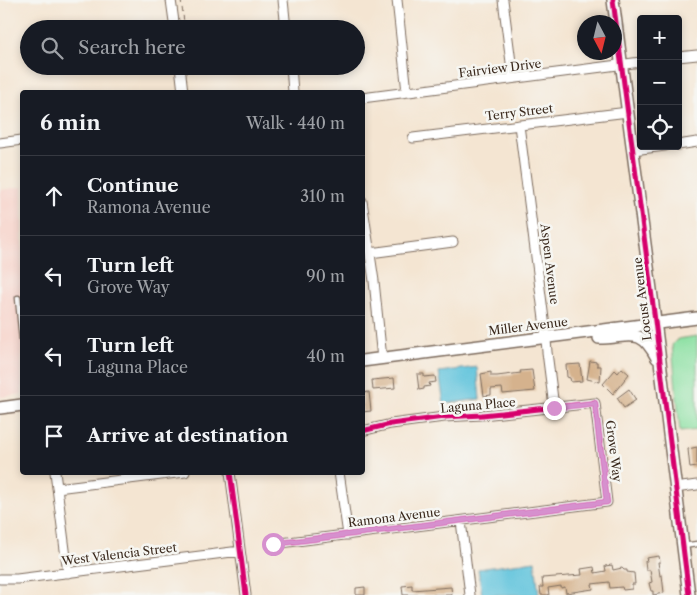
<!DOCTYPE html>
<meta charset="utf-8">
<style>
:root{--surface:#171b24;--page:#20242c;--text:#f1f3f6;--muted:#9ea1a6;--line:#363941}
body{margin:0;font-family:"Libre Caslon Text",serif;background:var(--page);color:var(--text)}
.controls{position:absolute;right:15px;top:15px;display:grid;overflow:hidden;border-radius:5px;box-shadow:0 2px 8px #0003}
.controls button{width:45px;height:45px;display:grid;place-items:center;padding:0;border:0;border-bottom:1px solid var(--line);background:var(--surface);color:var(--text);font:25px sans-serif}
.compass{position:absolute;left:577px;top:15px;width:45px;height:45px;border-radius:50%;background:var(--surface);box-shadow:0 2px 8px #0003;rotate:173deg}
.stop{position:absolute;width:15px;height:15px;margin:-11px;border:4px solid #d690ce;border-radius:50%;background:#fff}
.stop.end{background:#d690ce;border-color:#fff;box-shadow:0 1px 5px #0008}
.list{margin:0;padding:0;list-style:none}
h2{display:flex;justify-content:space-between;align-items:center;height:65px;margin:0;padding:0 20px;font-size:21px}
h2 small{font-size:16px;font-weight:400;color:var(--muted)}
.list li{display:grid;grid-template-columns:32px 1fr auto;gap:15px;align-items:center;box-sizing:border-box;height:80px;padding:0 20px;border-top:1px solid var(--line)}
.list b{display:block;font-size:19px;white-space:nowrap}
.list p{margin:0;font-size:16px;white-space:nowrap;color:var(--muted)}
.list em{font-size:16px;font-style:normal;color:var(--muted)}
.icon{flex:none;width:28px;height:28px;fill:none;stroke:currentColor;stroke-width:2;stroke-linecap:round;stroke-linejoin:round}
.map{position:relative;flex:none;width:697px;height:595px;overflow:hidden}
.search{position:absolute;background:var(--surface);box-shadow:0 2px 8px #0003;left:20px;top:20px;width:345px;height:55px;display:flex;align-items:center;gap:12px;box-sizing:border-box;padding:0 18px;border-radius:28px;color:var(--muted);font-size:19px}
.panel{position:absolute;background:var(--surface);box-shadow:0 2px 8px #0003;left:20px;top:90px;width:345px;height:385px;border-radius:5px}
.map>svg:first-child{display:block}
.built{fill:#f7d1c8}
.green{fill:#8be0a2;stroke:#638560}
.water{fill:#5ec3dc;stroke:#4c767d}
.building{fill:#d5b28d}
.lines{fill:none;stroke-linecap:round;stroke-linejoin:round}
.service-casing{stroke:#7c6b5d;stroke-width:7}
.minor-casing{stroke:#7c6b5d;stroke-width:11}
.tertiary-casing{stroke:#7c6b5d;stroke-width:14}
.path{stroke:#7c6b5d;stroke-width:1;stroke-dasharray:4 4;stroke-linecap:butt}
.service{stroke:#fff;stroke-width:4.5}
.minor{stroke:#fff;stroke-width:9}
.tertiary{stroke:#fff;stroke-width:11}
.cycleway-casing{stroke:#f6f6f2;stroke-width:8}
.cycleway{stroke:#d6006c;stroke-width:5}
.route{stroke:#d690ce;stroke-width:6}
.labels{text-anchor:middle;dominant-baseline:central;stroke-width:5;stroke-linejoin:round;paint-order:stroke}
.street-label{font-size:12px;fill:#3b2a1e;stroke:#f6f6f2}
</style>
<div class="map">
<svg width="697" height="595" viewBox="0 0 697 595">
<rect width="100%" height="100%" fill="#f6f6f2"/>
<filter id="ink" filterUnits="userSpaceOnUse"><feTurbulence type="fractalNoise" baseFrequency=".02" numOctaves="2"/><feDisplacementMap in="SourceGraphic" scale="10" xChannelSelector="R" yChannelSelector="G"/><feConvolveMatrix kernelMatrix="1 2 1 2 8 2 1 2 1" color-interpolation-filters="sRGB"/></filter>
<filter id="wash" filterUnits="userSpaceOnUse"><feTurbulence type="fractalNoise" baseFrequency=".0096" numOctaves="4" result="noise"/><feDisplacementMap in="SourceGraphic" scale="20" xChannelSelector="R" yChannelSelector="G"/><feGaussianBlur stdDeviation="1.12" result="paint"/><feColorMatrix in="noise" values="0 0 0 0 0 0 0 0 0 0 0 0 0 0 0 0 0 1.4 0 .05"/><feComposite in="paint" operator="in"/></filter>
<g filter="url(#wash)">
<rect width="100%" height="100%" fill="#f4e5d2"/>
<path class="built" d="M22 187V394L0 397V190Z"/>
<path class="green" d="M697 336V430L680 432 672 345 678 339Z"/>
<path class="water" d="M477 367 480 399 444 404 439 372Z
M535 561 539 595H482L478 569Z"/>
<g id="blocks">
<path class="building" d="M590 361 597 362V366H601L600 382 587 379Z
M580 364 582 381 571 382 570 378 567 377 566 365Z
M622 368 629 374 613 394 603 384 615 370 618 373Z
M532 370 535 391 503 394 502 388 491 389V395L484 396 481 374 491 372V376H497L521 373 520 371Z
M417 374H424V377L435 376 436 382 429 383 430 386 424 387V389L419 390Z
M394 378 395 388 373 390 372 380Z
M629 389 636 400 624 408 617 398Z
M369 392 371 411 362 412V393Z
M697 447V467L690 468 688 449Z
M659 556 660 562H658L660 576 662 575 664 593 653 595V591H651L649 583 652 582 650 570H646L645 561H647L646 558Z
M612 565 613 570 622 568 624 570H627V572L634 573 635 584H632V589L623 590 622 587 610 588 609 582 592 584 593 589 566 593 565 587 561 588V586L548 588 549 595H541L540 587H543L542 578 582 575 581 569 594 567 595 573 606 571 605 566Z
M412 585V590L451 587 452 595H403L402 586Z
M365 587V595H356V588Z"/>
</g>
</g>
<g filter="url(#ink)">
<use href="#blocks" fill-opacity="0" stroke="#7c6b5d" stroke-width="1"/>
<g class="lines">
<g class="service-casing">
<path id="service" d="M18 298 22 341
M683 546 697 544"/>
</g>
<g class="minor-casing">
<path id="minor" d="M171 0 175 29
M283 0 286 29
M397 0 407 92
M503 0 513 78
M678 57 697 55
M180 66 183 92
M291 66 293 92
M362 98 641 62
M519 125 545 327 547 352 554 407
M413 138 628 112
M0 143 22 140
M678 145 697 142
M633 150 665 146
M362 201 374 281 382 359
M370 253 453 242
M55 472 68 573
M230 472 246 595
M339 472 348 535
M57 488 185 472
M675 488 697 485
M461 521 470 595
M273 544 607 502 595 403 482 415 444 417 391 424 362 431
M0 579H17L240 551"/>
</g>
<g class="tertiary-casing">
<path id="tertiary" d="M613 0 653 305 689 595
M599 338C629 338 640 325 657 358
M362 361 697 318
M0 408 22 405"/>
</g>
<path class="path" d="M181 0 185 29"/>
<use href="#service" class="service"/>
<use href="#minor" class="minor"/>
<use href="#tertiary" class="tertiary"/>
<g class="cycleway-casing">
<path id="cycleway" d="M613 0 653 305 689 595
M230 472 246 595
M273 544 607 502 595 403 482 415 444 417 391 424 362 431"/>
</g>
<use href="#cycleway" class="cycleway"/>
</g>
</g>
<g class="lines" filter="url(#ink)">
<path class="route" d="M273 544 607 502 595 403 554 408"/>
</g>
<g class="labels">
<g class="street-label">
<text transform="translate(500 68) rotate(-7)">Fairview Drive</text>
<text transform="translate(519 112) rotate(-7)">Terry Street</text>
<text transform="translate(550 264) rotate(83)">Aspen Avenue</text>
<text transform="translate(642 299) rotate(-97)">Locust Avenue</text>
<text transform="translate(528 326) rotate(-7)">Miller Avenue</text>
<text transform="translate(478 405) rotate(-5)">Laguna Place</text>
<text transform="translate(614 451) rotate(83)">Grove Way</text>
<text transform="translate(394 517) rotate(-7)">Ramona Avenue</text>
<text transform="translate(119 554) rotate(-7)">West Valencia Street</text>
</g>
</g>
</svg>
<div class="controls">
<button>+</button>
<button>−</button>
<button><svg class="icon" aria-label="locate" viewBox="0 0 24 24"><circle cx="12" cy="12" r="6"/><path d="M12 2v4M12 18v4M2 12h4M18 12h4"/></svg></button>
</div>
<svg class="compass" viewBox="-18 -18 36 36"><path d="M0-13l5 13h-10z" fill="#e53935"/><path d="M0 13l5-13h-10z" fill="#9ea1a6"/></svg>
<div class="stop" style="left:273px;top:544px"></div>
<div class="stop end" style="left:554px;top:408px"></div>
<div class="search"><svg class="icon" aria-label="search" viewBox="0 0 24 24"><circle cx="10" cy="10" r="6"/><path d="M15 15l6 6"/></svg>Search here</div>
<section class="panel">
<h2>6 min<small>Walk · 440 m</small></h2>
<ul class="list">
<li><svg class="icon" aria-label="ahead" viewBox="0 0 24 24"><path d="M12 20V5M6 11l6-6 6 6"/></svg><div><b>Continue</b><p>Ramona Avenue</p></div><em>310 m</em></li>
<li><svg class="icon" aria-label="left" viewBox="0 0 24 24"><path d="M17 20v-9H6M10 6l-5 5 5 5"/></svg><div><b>Turn left</b><p>Grove Way</p></div><em>90 m</em></li>
<li><svg class="icon" aria-label="left" viewBox="0 0 24 24"><path d="M17 20v-9H6M10 6l-5 5 5 5"/></svg><div><b>Turn left</b><p>Laguna Place</p></div><em>40 m</em></li>
<li><svg class="icon" aria-label="arrive" viewBox="0 0 24 24"><path d="M6 21V4h12l-3 4 3 4H6"/></svg><div><b>Arrive at destination</b></div></li>
</ul>
</section>
</div>
